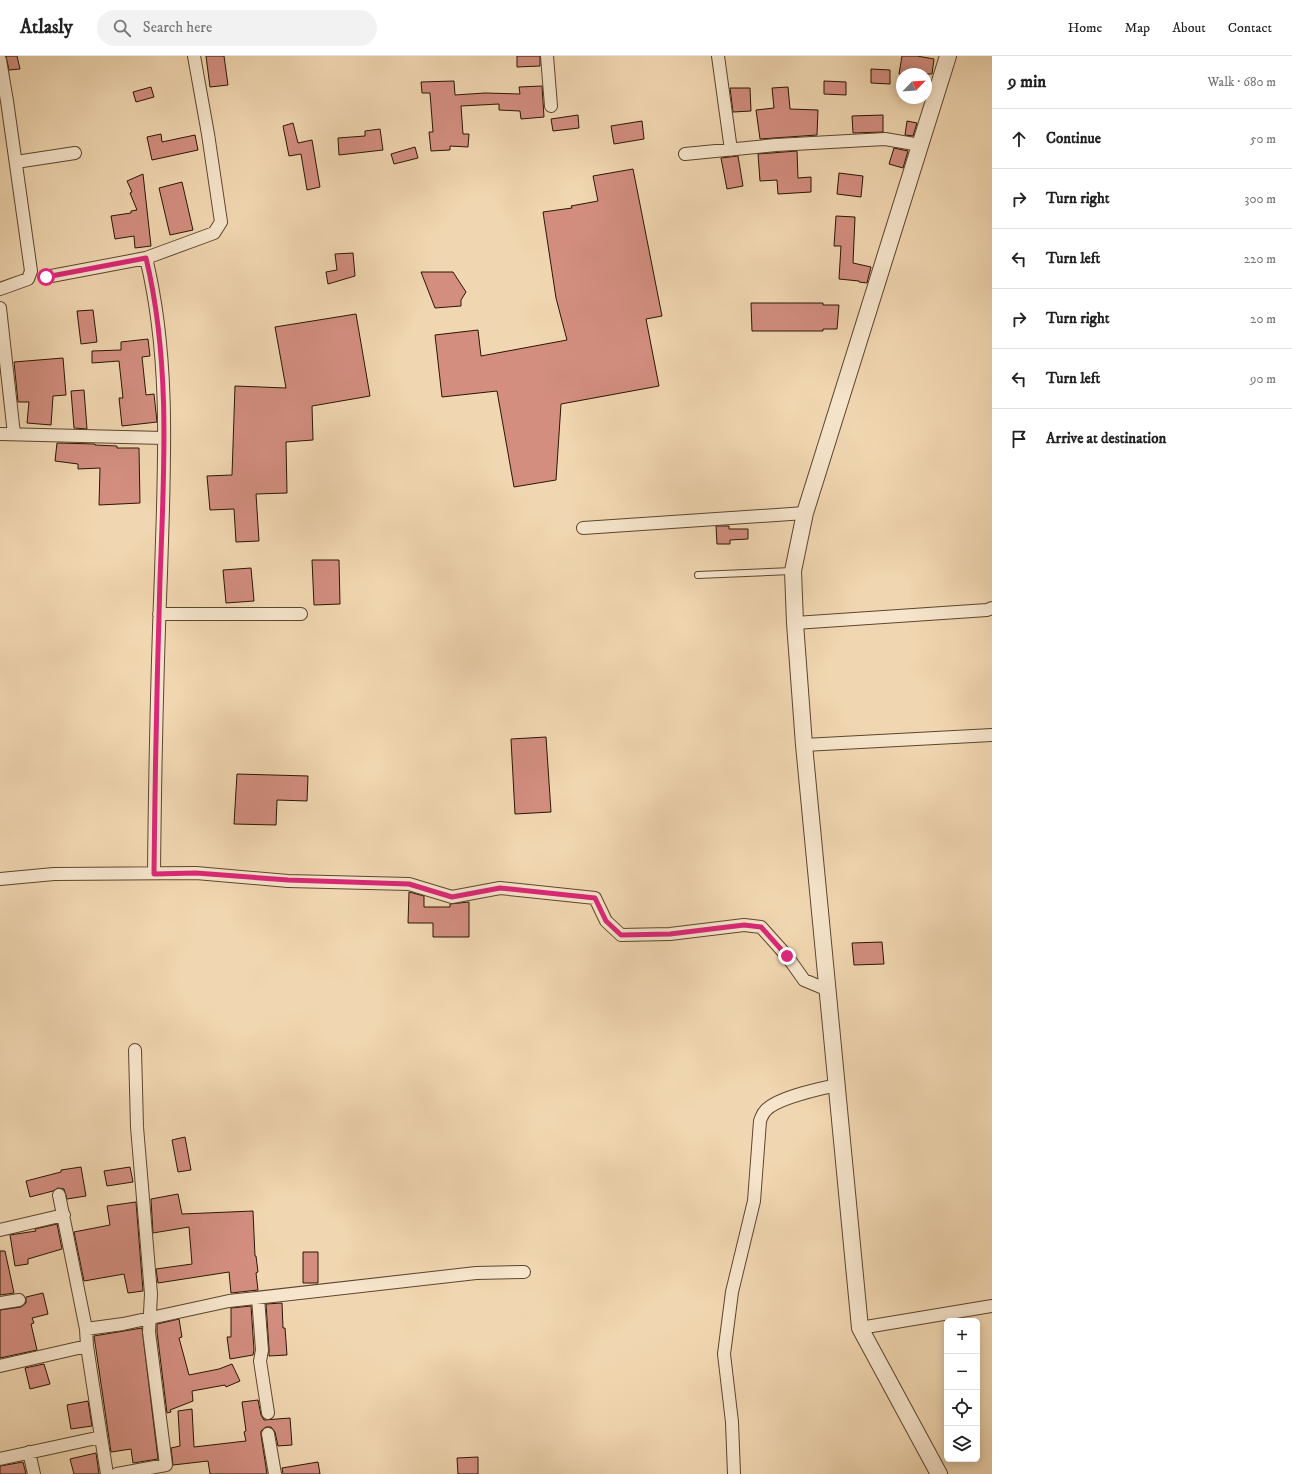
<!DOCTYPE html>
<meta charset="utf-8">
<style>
:root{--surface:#fff;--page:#f2f2f2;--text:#222;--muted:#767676;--line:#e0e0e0}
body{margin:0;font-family:"IM FELL DW Pica",serif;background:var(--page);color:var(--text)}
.controls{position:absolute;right:12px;bottom:12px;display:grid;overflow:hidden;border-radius:6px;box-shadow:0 2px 10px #0003}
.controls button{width:36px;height:36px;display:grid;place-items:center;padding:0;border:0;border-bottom:1px solid var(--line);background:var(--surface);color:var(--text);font:20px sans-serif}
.compass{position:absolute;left:896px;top:12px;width:36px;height:36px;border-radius:50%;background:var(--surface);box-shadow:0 2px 10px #0003;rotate:65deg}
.stop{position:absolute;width:12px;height:12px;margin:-9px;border:3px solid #db2777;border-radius:50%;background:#fff}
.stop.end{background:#db2777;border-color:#fff;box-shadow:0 1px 4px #0008}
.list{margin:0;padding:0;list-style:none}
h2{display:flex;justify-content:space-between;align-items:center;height:52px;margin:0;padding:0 16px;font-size:17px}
h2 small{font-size:13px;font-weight:400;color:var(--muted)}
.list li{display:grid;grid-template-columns:26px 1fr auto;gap:12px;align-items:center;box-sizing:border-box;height:60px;padding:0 16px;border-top:1px solid var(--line)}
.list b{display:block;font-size:15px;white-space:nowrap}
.list em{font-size:13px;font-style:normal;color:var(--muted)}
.icon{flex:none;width:22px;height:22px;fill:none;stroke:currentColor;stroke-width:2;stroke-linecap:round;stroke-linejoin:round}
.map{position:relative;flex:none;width:992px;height:1418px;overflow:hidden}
header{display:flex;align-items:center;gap:24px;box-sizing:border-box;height:56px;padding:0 20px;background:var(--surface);border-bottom:1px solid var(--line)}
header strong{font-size:19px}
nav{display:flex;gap:22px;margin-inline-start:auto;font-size:14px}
.search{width:280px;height:36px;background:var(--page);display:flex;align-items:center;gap:10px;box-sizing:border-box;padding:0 14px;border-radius:22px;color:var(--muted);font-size:15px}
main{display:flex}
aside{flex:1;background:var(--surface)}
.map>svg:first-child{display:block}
.building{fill:#d38e80;stroke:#2a1603}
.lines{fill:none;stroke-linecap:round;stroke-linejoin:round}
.service-casing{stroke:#5c462e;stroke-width:8}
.minor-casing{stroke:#5c462e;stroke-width:14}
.tertiary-casing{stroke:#5c462e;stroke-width:18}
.service{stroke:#f6e5cc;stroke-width:6}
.minor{stroke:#f6e5cc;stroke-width:12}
.tertiary{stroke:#f6e5cc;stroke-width:16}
.route{stroke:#db2777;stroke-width:5}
</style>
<header>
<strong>Atlasly</strong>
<div class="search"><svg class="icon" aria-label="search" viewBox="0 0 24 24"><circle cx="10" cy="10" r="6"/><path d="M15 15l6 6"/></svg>Search here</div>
<nav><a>Home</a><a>Map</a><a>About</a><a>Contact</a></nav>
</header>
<main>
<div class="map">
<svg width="992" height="1418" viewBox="0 0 992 1418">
<rect width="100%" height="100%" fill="#f1d7b1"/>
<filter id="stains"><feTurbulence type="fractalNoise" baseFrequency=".005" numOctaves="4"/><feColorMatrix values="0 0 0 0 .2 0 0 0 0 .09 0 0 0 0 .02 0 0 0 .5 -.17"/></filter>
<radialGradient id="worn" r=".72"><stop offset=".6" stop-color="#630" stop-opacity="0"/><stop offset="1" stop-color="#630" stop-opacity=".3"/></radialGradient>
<path class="building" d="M6 0H17L20 13 9 14Z
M206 0H224L228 29 210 31Z
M517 0H540V10L517 11Z
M902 0H917L934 3 932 18H899Z
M871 13 890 14V28L871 27Z
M454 25 455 39 485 37 520 38 519 31 542 30 544 61 521 63 520 55 499 54V48L461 50 463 78H469L468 91 450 90V94L431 95 429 76H433L430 37H422L421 26Z
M824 25 846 26V39L824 38Z
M151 31 154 41 136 46 133 36Z
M788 31 790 53 818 54 817 79 760 83 756 54 774 52 772 32Z
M730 32H750L751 55 733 56Z
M578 59 579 72 553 75 551 63Z
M883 59V76L853 77 852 60Z
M642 65 644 83 614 88 611 70Z
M907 65 917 67 913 80 905 79Z
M293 67 298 87 312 84 320 131 307 134 301 98 289 100 283 70Z
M380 73 383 94 339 99 338 82 365 80V75Z
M161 78 162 86 195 79 198 94 152 104 147 81Z
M415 91 418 102 394 108 391 98Z
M894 92 908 95 903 112 889 108Z
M797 95 798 122 811 121V136L778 138 777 124 760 125 758 98Z
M738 100 743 130 727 133 721 102Z
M633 113 662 260 646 263 659 330 561 348 556 424 514 431 497 335 442 341 435 279 478 274 481 300 567 284 556 242 543 156 572 152 571 150 598 145 593 120Z
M839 117 863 120 861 141 837 138Z
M143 118 151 190 135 192 134 180 115 183 111 160 131 157V155L137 154 130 137 132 136 127 125Z
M182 126 193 174 170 179 159 132Z
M836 160 855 161 853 207 871 211 867 227 859 226V225L839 223 841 190H834Z
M353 197 355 220 328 228 326 216 337 214 335 198Z
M421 216H453L466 236 461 244V250L435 252Z
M751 247H823V249H839L837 273H823V275H752Z
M93 254 97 286 81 288 77 255Z
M356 258 370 340 312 350 313 384 286 386 287 437 256 438 259 485 236 486 234 453 210 454 207 420 232 419 235 330 286 332 275 271Z
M148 283 150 300 142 301 146 339 154 338 157 366 122 370 119 342H123L119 305 92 307V295L121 294V286Z
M63 302 66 339 53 340 51 369 27 367 29 346H18L14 306Z
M84 334 87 373 74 372 71 335Z
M57 387 95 388V389L117 390V392H139L140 447 99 449 100 412 78 413V408L55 405Z
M716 470H729V473H748V483L730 484V488H717Z
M312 504H339L340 548 314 549Z
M251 512 254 545 226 547 223 514Z
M546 681 551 756 515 758 511 683Z
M237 718 308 720 307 745 277 744 276 769 234 768Z
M409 836 424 840V851H450V848L469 846V881H433V867H408Z
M882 886 884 908 854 909 852 887Z
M185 1081 191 1114 178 1116 172 1084Z
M81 1111 86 1140 67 1143 64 1133 58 1132 53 1135 30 1141 26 1125 61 1116V1114Z
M130 1111 133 1126 107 1130 104 1115Z
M178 1138 182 1158 253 1155 255 1200H256L258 1216 256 1217 258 1234 231 1237 229 1216 158 1227 156 1213 192 1208 189 1171 153 1177 151 1143Z
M136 1146 143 1235 128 1237 124 1218 84 1225 74 1176 110 1169 107 1150Z
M57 1168 62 1193 28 1203V1208L15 1210 10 1179 36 1175 35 1173Z
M0 1195H5L14 1237 0 1239Z
M303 1196H318V1227H303Z
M43 1237 48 1258 32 1262 34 1267 31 1268 37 1294 0 1302V1254L21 1251 26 1247V1241Z
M282 1247 283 1272H285L287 1299 269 1300V1293L266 1248Z
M251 1250 254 1294 253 1299 230 1303 227 1281H231V1252Z
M179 1263 182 1281 179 1282 189 1319 219 1313 232 1308 240 1325 226 1331 225 1329 192 1335 193 1345 170 1354 171 1356 167 1357 157 1276V1268Z
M142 1272 158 1403 133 1407 131 1393 111 1396 94 1280Z
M44 1308 50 1328 30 1333 25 1312Z
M258 1344 261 1359 264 1364 290 1362 292 1389 278 1390 275 1376 271 1371H266L261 1375V1379L267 1418H210L208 1405 173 1409 171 1392 180 1390 178 1355 192 1353 194 1391 246 1385 244 1376 246 1375 242 1346Z
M88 1345 92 1370 71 1373 67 1349Z
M96 1397 99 1418H74L70 1403Z
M478 1401V1418H458L457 1402Z
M23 1406 26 1418H0V1410Z
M318 1406 320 1418H283L282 1412Z"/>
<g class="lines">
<g class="service-casing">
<path id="service" d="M698 519 792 515"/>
</g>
<g class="minor-casing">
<path id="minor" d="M547 0 551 50
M718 0 731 94
M0 4 7 45 31 215 28 223 0 233
M685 98 776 89 885 83 920 89
M16 106 75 97
M46 221 146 202
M0 252 14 378
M0 378 164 382
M583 472 805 457
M159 558H301
M795 567 987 554 992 552
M804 689 992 679
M154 817C155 717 157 617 161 517 164 413 171 304 146 202L214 177 221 166 208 78 194 0
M0 823 54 818 196 817 288 825 409 828 452 841 500 832 595 842 606 865 621 879 670 878 744 869 761 871 787 900 804 924 828 934
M0 1174 64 1159
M258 1242 262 1294 260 1305 268 1357
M0 1247 19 1244
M860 1272 992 1250
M86 1273 123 1268 229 1245 476 1217 524 1216
M0 1310 87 1290
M268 1378 275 1418
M101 1381 107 1418
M29 1396 34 1418
M0 1403 101 1381 87 1290 86 1273 59 1139
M117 1418 166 1409 149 1276 151 1238 137 1071 135 994
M734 1418 732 1366 724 1298 732 1236 754 1145 760 1065C762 1060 762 1058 766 1054 779 1041 819 1033 837 1029"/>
</g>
<g class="tertiary-casing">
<path id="tertiary" d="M939 1418 860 1272 804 689 795 567 793 515 805 457 948 0"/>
</g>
<use href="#service" class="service"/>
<use href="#minor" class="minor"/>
<use href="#tertiary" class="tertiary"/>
</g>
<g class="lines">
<path class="route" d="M46 221 146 202C171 306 164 417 160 523 157 621 155 719 154 818L196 817 288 824 409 828 452 841 500 832 595 842 606 865 621 879 670 878 744 869 761 871 787 900"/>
</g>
<rect width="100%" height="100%" filter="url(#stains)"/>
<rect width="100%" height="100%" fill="url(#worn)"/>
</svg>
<div class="controls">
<button>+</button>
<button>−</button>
<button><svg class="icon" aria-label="locate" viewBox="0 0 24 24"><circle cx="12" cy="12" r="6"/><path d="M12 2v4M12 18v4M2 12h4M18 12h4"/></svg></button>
<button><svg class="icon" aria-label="layers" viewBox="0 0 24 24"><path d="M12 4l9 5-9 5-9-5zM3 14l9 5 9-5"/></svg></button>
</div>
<svg class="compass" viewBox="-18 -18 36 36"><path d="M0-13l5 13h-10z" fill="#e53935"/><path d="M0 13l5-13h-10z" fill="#767676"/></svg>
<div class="stop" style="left:46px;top:221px"></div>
<div class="stop end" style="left:787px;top:900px"></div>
</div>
<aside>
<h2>9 min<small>Walk · 680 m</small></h2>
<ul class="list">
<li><svg class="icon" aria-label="ahead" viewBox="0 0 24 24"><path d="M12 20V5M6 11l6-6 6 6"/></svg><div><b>Continue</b></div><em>50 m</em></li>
<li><svg class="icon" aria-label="right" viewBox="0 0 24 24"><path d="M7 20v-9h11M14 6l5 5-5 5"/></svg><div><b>Turn right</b></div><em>300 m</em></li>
<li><svg class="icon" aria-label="left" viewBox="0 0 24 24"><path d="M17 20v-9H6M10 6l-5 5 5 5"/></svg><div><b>Turn left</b></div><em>220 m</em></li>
<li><svg class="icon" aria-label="right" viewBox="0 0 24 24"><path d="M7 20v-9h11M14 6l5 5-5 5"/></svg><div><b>Turn right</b></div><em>20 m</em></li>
<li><svg class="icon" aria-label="left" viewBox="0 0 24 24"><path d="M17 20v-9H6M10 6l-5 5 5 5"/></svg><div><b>Turn left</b></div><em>90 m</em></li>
<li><svg class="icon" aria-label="arrive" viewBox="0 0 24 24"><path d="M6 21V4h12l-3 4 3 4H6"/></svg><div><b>Arrive at destination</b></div></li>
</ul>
</aside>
</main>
